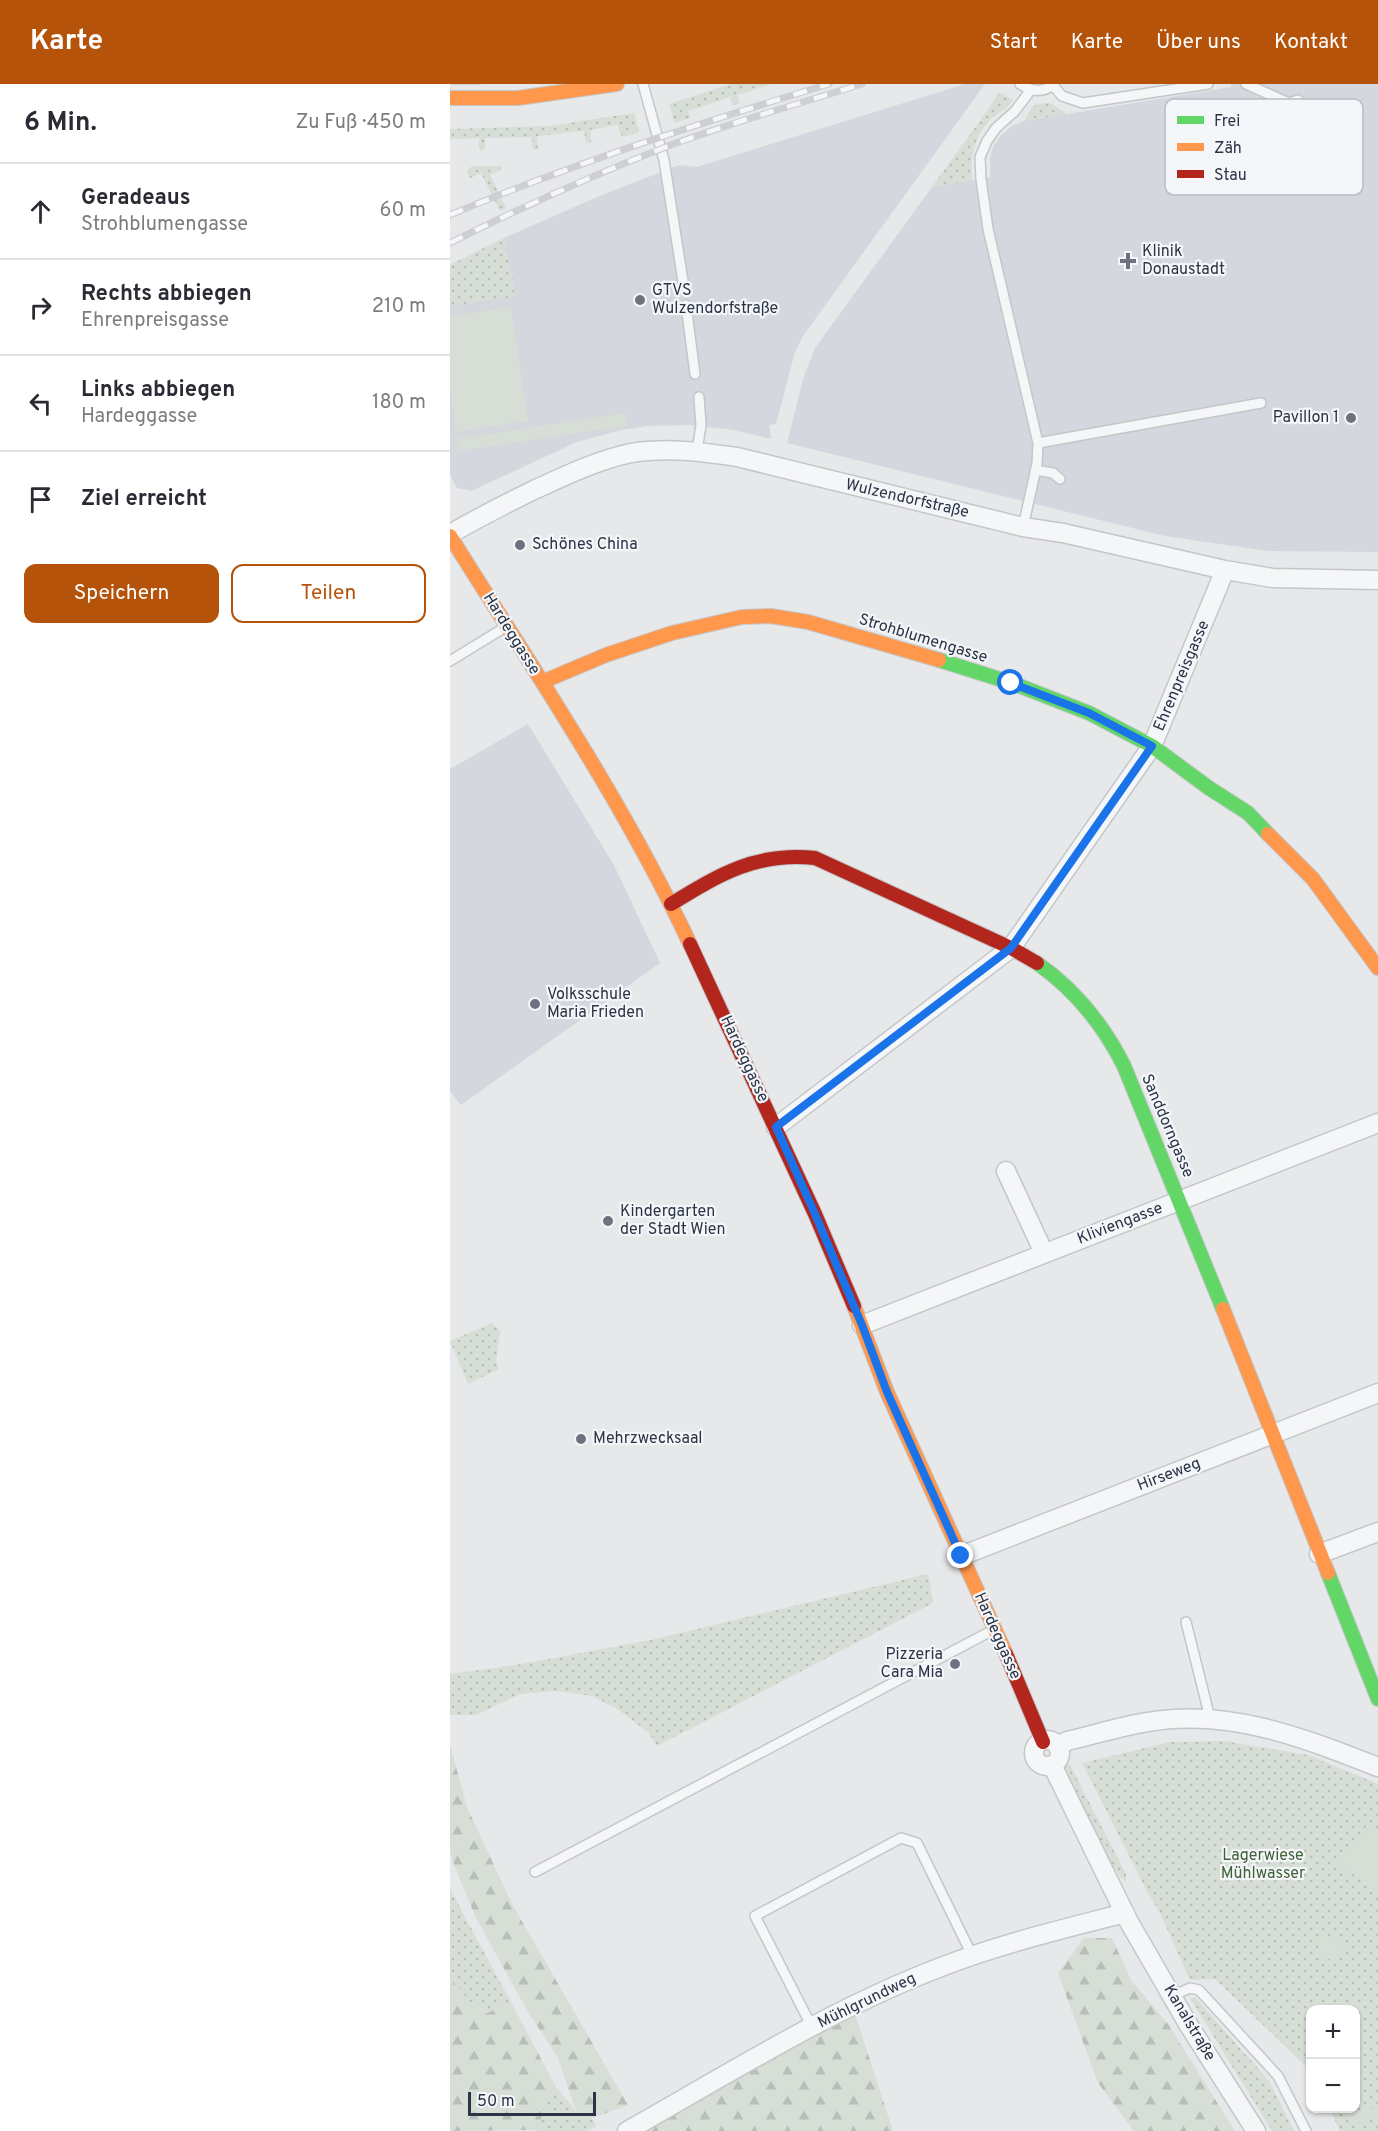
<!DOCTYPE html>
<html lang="de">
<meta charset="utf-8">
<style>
:root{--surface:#fff;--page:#f2f2f3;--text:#2b2b33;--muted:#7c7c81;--line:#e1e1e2;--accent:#b45309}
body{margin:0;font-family:Overpass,sans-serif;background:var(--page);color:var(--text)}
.controls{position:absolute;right:18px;bottom:18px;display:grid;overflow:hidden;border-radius:12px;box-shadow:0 2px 4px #0004}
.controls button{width:54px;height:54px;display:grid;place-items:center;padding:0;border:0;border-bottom:2px solid var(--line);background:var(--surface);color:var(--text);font:30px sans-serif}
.scale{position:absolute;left:18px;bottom:15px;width:128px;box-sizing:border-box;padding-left:6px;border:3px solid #2b3445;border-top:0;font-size:16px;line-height:21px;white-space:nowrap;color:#2b3445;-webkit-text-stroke:4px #f4f6f9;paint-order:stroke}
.stop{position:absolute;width:18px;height:18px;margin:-14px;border:4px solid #1a73e8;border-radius:50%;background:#fff}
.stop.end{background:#1a73e8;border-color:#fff;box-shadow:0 2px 6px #0008}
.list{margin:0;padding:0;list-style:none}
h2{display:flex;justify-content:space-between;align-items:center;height:78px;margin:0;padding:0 24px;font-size:26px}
h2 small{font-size:20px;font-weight:400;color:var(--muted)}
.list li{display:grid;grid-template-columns:39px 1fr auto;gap:18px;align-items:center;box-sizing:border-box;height:96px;padding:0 24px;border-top:2px solid var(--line)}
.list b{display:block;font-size:22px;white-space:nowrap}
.list p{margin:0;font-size:20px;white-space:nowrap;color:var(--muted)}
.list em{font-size:20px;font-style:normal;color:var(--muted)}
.actions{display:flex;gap:12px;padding:18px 24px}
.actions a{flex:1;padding:14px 0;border:2px solid var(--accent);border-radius:12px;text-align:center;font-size:21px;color:var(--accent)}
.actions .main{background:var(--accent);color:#fff}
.icon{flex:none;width:33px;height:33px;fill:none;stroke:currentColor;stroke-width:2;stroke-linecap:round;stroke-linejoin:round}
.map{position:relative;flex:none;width:928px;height:2047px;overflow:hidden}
header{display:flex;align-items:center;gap:36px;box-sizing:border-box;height:84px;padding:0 30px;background:var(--accent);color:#fff}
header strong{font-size:28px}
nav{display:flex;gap:33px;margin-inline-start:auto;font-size:21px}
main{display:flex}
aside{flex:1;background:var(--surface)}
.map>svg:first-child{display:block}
.built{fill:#d4d7dd}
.green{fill:url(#green-dots)}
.forest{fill:url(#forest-firs)}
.pitch{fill:#d6ded6}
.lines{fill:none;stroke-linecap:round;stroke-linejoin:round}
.lane-casing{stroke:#c4c6c8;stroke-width:12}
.street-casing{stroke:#c4c6c8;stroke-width:21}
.fast-casing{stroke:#c4c6c8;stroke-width:16}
.slow-casing{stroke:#c4c6c8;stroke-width:16}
.jam-casing{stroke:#c4c6c8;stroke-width:16}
.lane{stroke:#f5f6f7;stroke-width:9}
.street{stroke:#f5f6f7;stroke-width:18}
.fast{stroke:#63d668;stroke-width:14}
.slow{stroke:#ff974d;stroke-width:14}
.jam{stroke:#b3261e;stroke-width:14}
.tram{stroke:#cecfd2;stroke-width:1.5}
.rail-casing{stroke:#cecfd2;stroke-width:7}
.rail{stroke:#f4f6f9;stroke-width:4.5;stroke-dasharray:14;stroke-linecap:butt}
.route{stroke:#1a73e8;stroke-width:8}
.poi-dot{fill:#6c737f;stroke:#f4f6f9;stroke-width:2}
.labels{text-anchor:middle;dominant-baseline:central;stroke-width:4.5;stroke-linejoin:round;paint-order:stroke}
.poi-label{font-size:16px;fill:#2b3445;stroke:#f4f6f9;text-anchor:start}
.street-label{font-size:16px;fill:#2b3445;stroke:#f4f6f9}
.park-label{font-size:16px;fill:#3f6138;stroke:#f4f6f9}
.key{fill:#f4f6f9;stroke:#b8bcc3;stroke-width:1.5}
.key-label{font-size:16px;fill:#2b3445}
</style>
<header>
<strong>Karte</strong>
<nav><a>Start</a><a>Karte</a><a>Über uns</a><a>Kontakt</a></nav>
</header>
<main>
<aside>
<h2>6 Min.<small>Zu Fuß · 450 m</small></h2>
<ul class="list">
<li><svg class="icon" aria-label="ahead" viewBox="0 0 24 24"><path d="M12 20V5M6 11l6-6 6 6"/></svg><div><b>Geradeaus</b><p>Strohblumengasse</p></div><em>60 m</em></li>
<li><svg class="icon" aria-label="right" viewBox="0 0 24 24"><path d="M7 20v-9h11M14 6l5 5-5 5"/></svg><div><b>Rechts abbiegen</b><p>Ehrenpreisgasse</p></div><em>210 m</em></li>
<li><svg class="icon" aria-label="left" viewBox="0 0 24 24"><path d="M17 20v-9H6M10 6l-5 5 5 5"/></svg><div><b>Links abbiegen</b><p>Hardeggasse</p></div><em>180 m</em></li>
<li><svg class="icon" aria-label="arrive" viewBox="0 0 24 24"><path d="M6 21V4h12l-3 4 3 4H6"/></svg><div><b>Ziel erreicht</b></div></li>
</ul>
<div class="actions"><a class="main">Speichern</a><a>Teilen</a></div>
</aside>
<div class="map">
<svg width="928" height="2047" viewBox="0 0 928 2047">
<defs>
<pattern id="green-dots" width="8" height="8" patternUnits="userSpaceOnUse" patternTransform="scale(1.5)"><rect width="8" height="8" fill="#d6ded6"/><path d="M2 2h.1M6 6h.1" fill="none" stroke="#b8bfb9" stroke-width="1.8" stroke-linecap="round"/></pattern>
<pattern id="forest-firs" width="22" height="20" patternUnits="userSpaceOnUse" patternTransform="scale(1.5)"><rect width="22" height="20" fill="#d6ded6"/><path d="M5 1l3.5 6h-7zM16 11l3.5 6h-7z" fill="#b8bfb9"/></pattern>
</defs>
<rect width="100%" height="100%" fill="#e6e8ea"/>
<path class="built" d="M515 0H535L353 252 345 268 326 340 319 341 321 355 284 346 240 341 197 342 171 346 127 358 21 407 7 404 0 391V181L54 154 147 113 229 81 247 83Z
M781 0H928V468L818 467 715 452 337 359 354 292 365 264 482 103 540 93V74L543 63 551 51 562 42 574 37 781 3Z
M78 640 164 781 210 879 11 1021 0 1007V685Z"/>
<path class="green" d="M281 0H321L287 11 290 19 283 21 280 13 238 27 240 34 224 39 219 20Z
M550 9 563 16C558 25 549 28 541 35 524 52 520 73 522 96L482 103 542 20 547 11Z
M593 19H600L617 30 574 37 583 22Z
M184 29 189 48 173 53 171 51 168 41 140 46 141 59 136 58 134 47 87 52 88 64 85 66 83 64 81 53 35 54V65L31 67 29 64V54L0 55V45L99 42Z
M22 82H52L51 86 40 91 56 124 50 127 31 89 20 94 17 87Z
M54 154 66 212 0 222V181Z
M42 1239 50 1247 46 1278 49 1285 18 1300 0 1257Z
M478 1490 483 1519 207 1662 198 1648 166 1624 142 1612 106 1607 70 1610 26 1631H0V1590L72 1580 201 1556Z
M774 1657 858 1671 928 1700V2047H890L880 2025 906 2024V1926H860V1986L765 1895 740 1896 709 1827 700 1813 632 1679 720 1658Z
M616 1680 620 1681 676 1790V1798C646 1769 633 1723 615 1685Z
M0 1805 62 1920 52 1921 39 1929 20 1918 0 1894Z
M745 1913 819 1997 844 2047H822L740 1914Z
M106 2003 126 2027 142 2034 146 2042 136 2047H87L95 2019Z"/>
<path class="forest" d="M0 1661 17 1723 62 1820 178 2021 142 2034 126 2027 108 1974 78 1928 26 1834 4 1781 0 1768Z
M634 1854H662L681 1896 718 1940 785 2047H684L648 1999 608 1889Z
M0 1894 20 1918 38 1929 52 1921 62 1920 106 2003 95 2019 88 2046 0 2047Z
M405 1930 443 2047H192Z"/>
<path class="pitch" d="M61 223 78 337 6 348 0 304V232Z
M175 329 177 342 8 367 6 355Z
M919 1739 928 1746V1809L888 1779Z
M873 1850 894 1857 887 1878 866 1870Z
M928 2023V2033L904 2040 902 2029Z"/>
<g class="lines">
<g class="lane-casing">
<path id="lane" d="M193 0 214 76 233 197
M570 0C582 8 593 9 604 0
M602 0 612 12 633 19 758 0
M796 0 839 19 848 16
M236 221 245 290
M588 359 811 319
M247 367 251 341 249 313
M585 386 603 389 610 395
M573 443 587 380 588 359 538 145 531 95 530 73 537 57 546 44 565 27 580 7
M0 577 54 544
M736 1538 760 1634
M85 1788 543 1546
M722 1912 740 1904 749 1906 828 1992 856 2047
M362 1943 305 1832 451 1754 467 1759 522 1871"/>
</g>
<g class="street-casing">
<path id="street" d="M0 450C28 434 57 419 86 405 117 391 148 376 181 369 217 363 252 368 287 373L573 443 613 449 775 486 823 494 928 496
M326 1043 561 864 702 662 775 486
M556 1087 594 1169
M412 1241 928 1039
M869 1470 928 1448
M511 1472 928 1309
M584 1669a13 13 0 1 1 26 0a13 13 0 1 1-26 0Z
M608 1663 617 1657C644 1651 671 1642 698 1638 779 1624 854 1654 928 1683
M602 1681 679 1838 738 1940 806 2047
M177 2047C280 1989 381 1925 491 1883 550 1860 613 1845 675 1829"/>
</g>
<g class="fast-casing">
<path id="fast" d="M489 576 562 599 639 629 702 662 759 704 798 729 818 750
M587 879C624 905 654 942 674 982L773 1225
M878 1489 928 1615"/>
</g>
<g class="slow-casing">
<path id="slow" d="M0 14H68L167 0
M0 452C83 585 173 717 240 860
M92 598 156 571 222 549 292 533 321 532 358 538 489 576
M818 750 863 795 928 884
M404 1222 437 1308 556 1570
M773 1225 878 1489"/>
</g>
<g class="jam-casing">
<path id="jam" d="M221 820C270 790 306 768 365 774L561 864 587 879
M240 860 365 1130 404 1222
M556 1570 593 1658"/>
</g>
<use href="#lane" class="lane"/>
<use href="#street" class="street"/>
<use href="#fast" class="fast"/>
<use href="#slow" class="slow"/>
<use href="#jam" class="jam"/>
<path class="tram" d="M0 0H30"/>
<g class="rail-casing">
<path id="rail" d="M0 131C124 79 251 39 379 0
M0 159C72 123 145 90 221 61 283 38 348 20 412 0"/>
</g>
<use href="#rail" class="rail"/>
</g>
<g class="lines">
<path class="route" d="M511 1472 437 1308 412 1241 365 1130 326 1043 561 864 702 662 639 629 561 599"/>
</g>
<g class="poi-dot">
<path d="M675 168h6v6h6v6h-6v6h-6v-6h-6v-6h6z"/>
<circle cx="190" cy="216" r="6"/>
<circle cx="901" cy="334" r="6"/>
<circle cx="70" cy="461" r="6"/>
<circle cx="85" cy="920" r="6"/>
<circle cx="158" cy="1137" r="6"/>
<circle cx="131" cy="1355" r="6"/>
<circle cx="505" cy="1580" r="6"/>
</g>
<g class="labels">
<g class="poi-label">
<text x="692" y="168">Klinik<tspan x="692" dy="18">Donaustadt</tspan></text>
<text x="202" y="207">GTVS<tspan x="202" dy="18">Wulzendorfstraße</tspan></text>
<text x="889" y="334" text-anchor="end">Pavillon 1</text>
<text x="82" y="461">Schönes China</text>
<text x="97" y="911">Volksschule<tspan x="97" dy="18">Maria Frieden</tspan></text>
<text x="170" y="1128">Kindergarten<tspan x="170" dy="18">der Stadt Wien</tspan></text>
<text x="143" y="1355">Mehrzwecksaal</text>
<text x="493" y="1571" text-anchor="end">Pizzeria<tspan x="493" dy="18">Cara Mia</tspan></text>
</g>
<g class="street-label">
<text transform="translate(457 415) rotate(13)">Wulzendorfstraße</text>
<text transform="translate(61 550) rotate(58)">Hardeggasse</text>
<text transform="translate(473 555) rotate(17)">Strohblumengasse</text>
<text transform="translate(732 592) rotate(-67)">Ehrenpreisgasse</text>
<text transform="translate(294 975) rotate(65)">Hardeggasse</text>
<text transform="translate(717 1042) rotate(67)">Sanddorngasse</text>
<text transform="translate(670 1140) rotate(-21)">Kliviengasse</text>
<text transform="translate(719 1391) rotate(-21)">Hirseweg</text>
<text transform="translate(547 1552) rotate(66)">Hardeggasse</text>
<text transform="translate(417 1917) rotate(-26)">Mühlgrundweg</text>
<text transform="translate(739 1939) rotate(59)">Kanalstraße</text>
</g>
<g class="park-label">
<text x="813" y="1772">Lagerwiese<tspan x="813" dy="18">Mühlwasser</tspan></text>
</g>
</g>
<rect x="715" y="15" width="198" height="96" rx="9" class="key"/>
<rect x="727" y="32" width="27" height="8" fill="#63d668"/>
<rect x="727" y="59" width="27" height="8" fill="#ff974d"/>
<rect x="727" y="86" width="27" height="8" fill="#b3261e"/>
<g class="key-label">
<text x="764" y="42">Frei</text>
<text x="764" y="69">Zäh</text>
<text x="764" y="96">Stau</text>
</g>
</svg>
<div class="controls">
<button>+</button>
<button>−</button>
</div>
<div class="scale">50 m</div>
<div class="stop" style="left:561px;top:599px"></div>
<div class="stop end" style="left:511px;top:1472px"></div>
</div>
</main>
